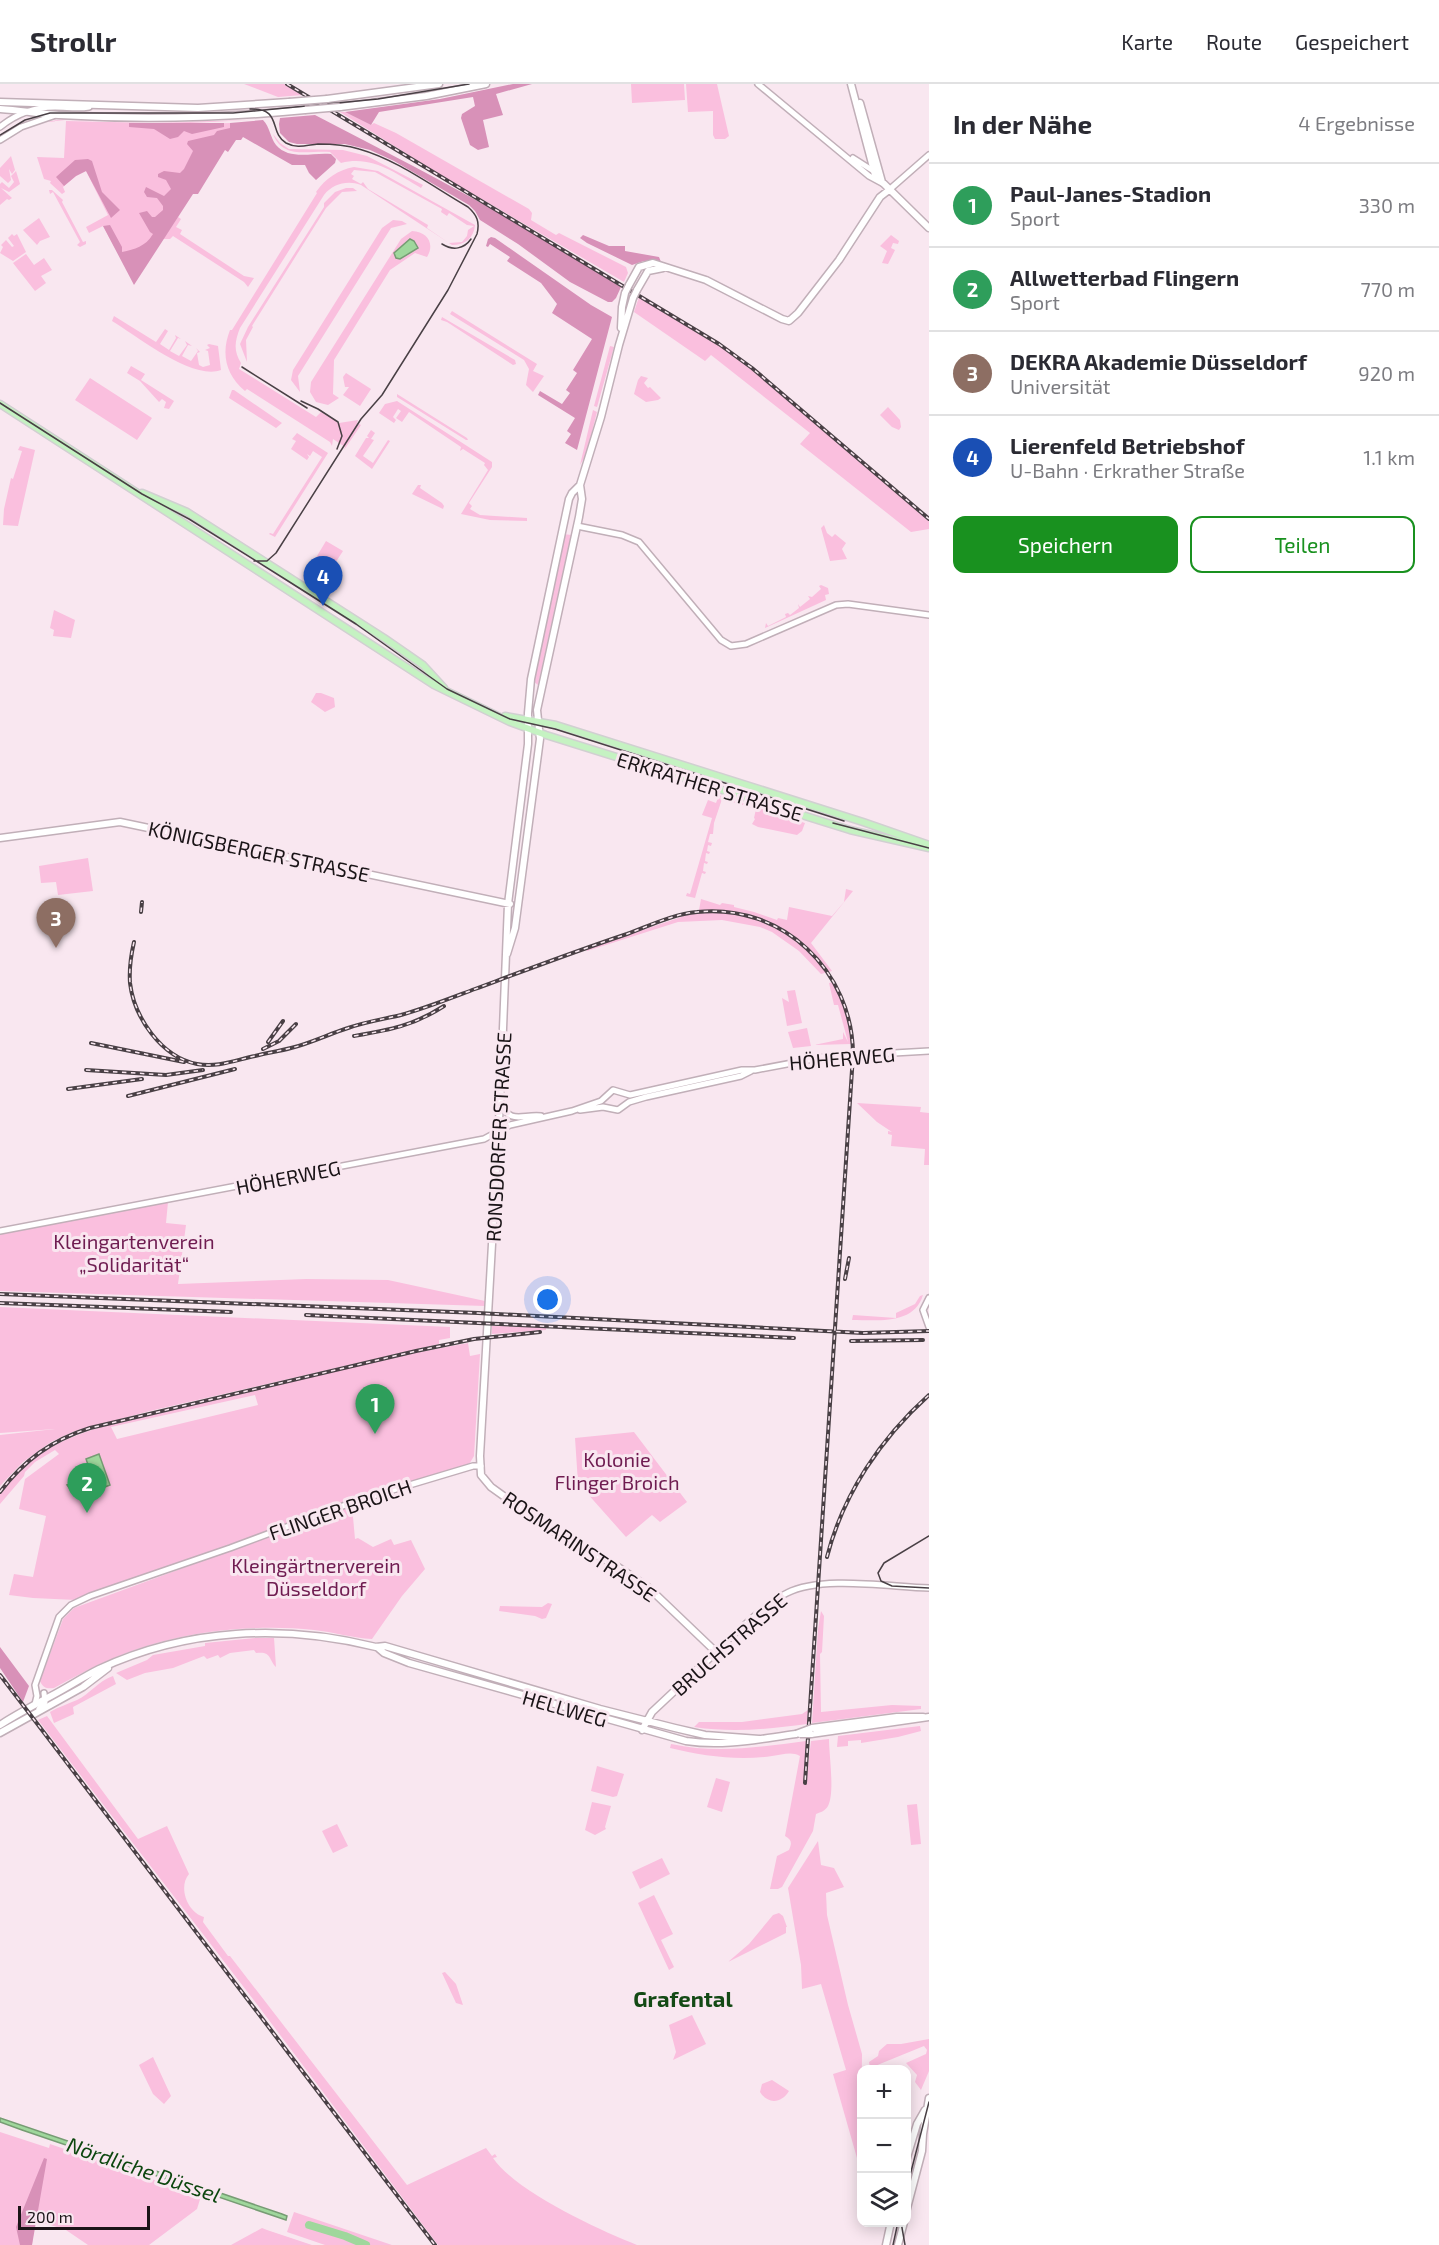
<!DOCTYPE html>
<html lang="de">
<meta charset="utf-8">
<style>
:root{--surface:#fff;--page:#f7f7f7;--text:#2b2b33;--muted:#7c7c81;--line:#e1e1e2;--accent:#19911f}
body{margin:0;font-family:"Exo 2",sans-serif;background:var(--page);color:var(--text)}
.controls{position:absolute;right:18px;bottom:18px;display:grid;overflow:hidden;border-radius:12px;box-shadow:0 3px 15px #0003}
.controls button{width:54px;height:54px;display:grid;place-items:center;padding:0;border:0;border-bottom:2px solid var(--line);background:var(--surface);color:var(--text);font:30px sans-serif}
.scale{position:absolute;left:18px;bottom:15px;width:132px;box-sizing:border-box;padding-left:6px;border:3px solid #1a1417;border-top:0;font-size:16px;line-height:21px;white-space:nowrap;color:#1a1417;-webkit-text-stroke:4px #f9e7f0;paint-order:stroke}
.you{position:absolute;left:548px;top:1216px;width:21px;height:21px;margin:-15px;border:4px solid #fff;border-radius:50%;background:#1a73e8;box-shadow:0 0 0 9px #1a73e833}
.badge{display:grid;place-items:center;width:39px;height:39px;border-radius:50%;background:var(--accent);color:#fff;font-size:20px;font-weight:700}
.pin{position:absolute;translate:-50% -50px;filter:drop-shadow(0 2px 3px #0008)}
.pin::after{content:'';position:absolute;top:32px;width:21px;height:18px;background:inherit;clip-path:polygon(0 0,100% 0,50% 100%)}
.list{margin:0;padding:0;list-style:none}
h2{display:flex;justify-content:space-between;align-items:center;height:78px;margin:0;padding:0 24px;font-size:26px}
h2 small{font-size:20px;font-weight:400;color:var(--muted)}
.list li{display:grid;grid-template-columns:39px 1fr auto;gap:18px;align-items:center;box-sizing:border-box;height:84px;padding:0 24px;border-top:2px solid var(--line)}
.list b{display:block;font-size:22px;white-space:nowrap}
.list p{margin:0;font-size:20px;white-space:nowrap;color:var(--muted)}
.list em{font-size:20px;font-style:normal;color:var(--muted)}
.actions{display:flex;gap:12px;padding:18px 24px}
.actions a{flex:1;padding:14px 0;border:2px solid var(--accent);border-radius:12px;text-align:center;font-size:21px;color:var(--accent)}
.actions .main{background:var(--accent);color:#fff}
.icon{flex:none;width:33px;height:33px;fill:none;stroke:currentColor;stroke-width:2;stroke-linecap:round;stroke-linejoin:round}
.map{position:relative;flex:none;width:929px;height:2161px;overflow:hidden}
header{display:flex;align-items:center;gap:36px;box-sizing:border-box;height:84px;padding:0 30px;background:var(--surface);border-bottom:2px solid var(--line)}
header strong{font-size:28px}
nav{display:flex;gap:33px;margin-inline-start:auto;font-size:21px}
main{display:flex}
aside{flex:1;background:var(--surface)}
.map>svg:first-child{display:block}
.green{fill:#fabfde;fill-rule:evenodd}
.forest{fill:#d891b8}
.water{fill:#9fd79c;stroke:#779c74;stroke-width:1.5}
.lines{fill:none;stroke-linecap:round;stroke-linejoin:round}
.river{stroke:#9fd79c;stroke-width:8}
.tertiary-casing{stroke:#c1afb8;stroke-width:8}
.secondary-casing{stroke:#c1afb8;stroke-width:9}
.primary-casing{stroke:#d1d0d1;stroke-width:9}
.tertiary{stroke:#fff;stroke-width:5}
.secondary{stroke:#fff;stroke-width:6}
.primary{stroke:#c5f2c2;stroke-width:6}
.tram{stroke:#494045;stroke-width:1.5}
.rail-casing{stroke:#494045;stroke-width:4}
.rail{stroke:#f9e7f0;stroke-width:1.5;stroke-dasharray:4.5;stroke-linecap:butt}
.secondary-bridge-casing{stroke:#c1afb8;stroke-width:9;stroke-linecap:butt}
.secondary-bridge{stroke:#fff;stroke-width:6}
.labels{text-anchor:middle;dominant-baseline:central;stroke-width:6;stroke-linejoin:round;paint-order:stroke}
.street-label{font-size:20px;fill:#1a1417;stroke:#f9e7f0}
.park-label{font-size:20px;fill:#6f1c51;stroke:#f9e7f0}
.water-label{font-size:21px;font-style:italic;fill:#0d470f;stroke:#f9e7f0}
.quarter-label{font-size:22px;font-weight:bold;fill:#144a15;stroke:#f9e7f0}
</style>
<header>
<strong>Strollr</strong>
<nav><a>Karte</a><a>Route</a><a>Gespeichert</a></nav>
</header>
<main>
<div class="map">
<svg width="929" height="2161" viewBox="0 0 929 2161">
<rect width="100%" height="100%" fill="#f9e7f0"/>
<path class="green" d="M244 0H284L302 11 278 13Z
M631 0H684L685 16 632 19Z
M686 0H717L729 52 725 55H715L713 51V27L688 28Z
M340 28H345L371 41 374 39 396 49 529 125 532 129 531 136 556 151 559 149 626 183 628 189 624 198 442 92Z
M63 35 180 38 249 36 190 39 65 36 46 38Z
M66 37 194 40 230 39V52L148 170 121 175 103 142 89 149 86 143 108 131 86 87 76 92 63 103 65 108 62 110 50 99 51 97 44 95 37 73 64 74Z
M273 50 280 59 289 65 343 66 367 72 423 101 421 104C395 89 372 71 341 79L330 68C309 66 283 76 273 50Z
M11 72 15 86 12 90 9 85 11 96 8 99 0 92V84Z
M354 83 378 87 475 141C474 154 465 161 452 161L361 101C347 96 333 100 324 111L240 244C235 257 233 266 241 279L239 285 316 333 321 328 339 339 358 336 357 339 361 341 344 366 345 363 333 355 332 362 330 358 247 305 245 307C225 290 221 269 230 246H232L317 109 316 108C326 94 338 86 354 83ZM354 86 375 88 442 125 441 128 447 132 449 129 467 141 474 142 468 146 467 152 462 158 449 159 427 144 428 141 368 105 363 98 361 100 352 95 354 92 351 90Z
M16 87 20 100 9 108 1 104 12 114 9 116 7 115 0 121V100L2 98 9 104 14 98 11 92Z
M346 104H353L357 107 342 108 326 124 252 242 253 243 246 256 247 278 240 260 248 243 324 123V119L335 108Z
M49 106H52L63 116 62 118 83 158 86 157V160L80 163 77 161 80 158 53 108 50 110Z
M178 133 181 135 176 143 182 146 180 150 244 192 254 194 248 203 244 198 173 152 170 155H163Z
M39 134 50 153 40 157 37 161 23 146Z
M393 136 402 137 407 140 391 144 384 155 298 292 300 308 291 296 293 286 382 144Z
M412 147C428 148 435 160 427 173L415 169 390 186 334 276 333 310 339 314 328 321 316 318 310 308 311 298 401 155Z
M12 150 14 152 17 150 26 168 13 177 0 169 3 163 1 161 6 156 12 163 14 162 8 154Z
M891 151 899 157 898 160 893 159 891 164 895 166 888 180 882 179 887 167 880 162Z
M26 170 34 181 44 174 52 186 41 192 46 199 35 207 13 179Z
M639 213 724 265 752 286 929 437V445L911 448 800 360 810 349 711 271 705 277 634 228Z
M452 227 537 280 533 287 544 292 533 308 526 301 529 285 524 276 450 230Z
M114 232 156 258 165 245 168 247 160 260 169 266 176 254 175 251 181 255 178 254 170 267 179 272 187 261 185 257 192 262 188 261 182 272 191 277 198 267 196 264 200 268 197 269 199 281 203 283 210 281 208 267 205 266 210 264 207 261 209 260 218 262 221 286C193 297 137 252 112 237Z
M442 233 515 276 516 280 513 281 447 238 441 236Z
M610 262 614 263 597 323 594 322Z
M131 282 145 290 141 296 174 317 169 325 164 324 166 318 162 315 159 318 140 297 127 289Z
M346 289 371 305 360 322 343 311 349 303H345L343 293Z
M641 292 648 294 644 299 648 304 650 303 661 314 658 316 646 318 634 310 638 296Z
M90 294 152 334 137 356 75 316Z
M232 306H234L282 339 276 344 229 314Z
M397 310 467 354 468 356H466L397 313Z
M397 317 492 378V383L469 419 472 422 470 425 480 431 527 434V437L490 436 461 430 488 386 484 381 485 379 463 365 460 367 461 363 409 328 402 338 396 334 401 327 398 325 393 333 396 336 394 339 379 329 385 320Z
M888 323 900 336 901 343 899 346 892 343 880 331Z
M593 326 597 328 586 371 580 381Z
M371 346 375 349 371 355 374 356 363 372 373 379 388 356 390 357 372 385 355 372 366 354H369L367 352Z
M297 349 328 369 275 453 269 450 270 449 273 450 322 373 313 367 310 372 307 370 309 373 307 376 291 365 296 357 292 355Z
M20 362 35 366 18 442 3 441 4 425 11 394 13 395 22 367 18 366Z
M418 401H421L420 404 442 419 444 422 443 425 412 410Z
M824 441 827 449 832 453 835 450 846 459 842 465 847 475 830 477 821 444Z
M564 450 571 451 538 601 532 596Z
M326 457 343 467 330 487 314 477Z
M821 501 828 504 829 510 825 511 826 516 765 544 766 539 768 542 786 533 785 530 788 529 790 531 799 524 798 520 800 523 810 515 808 512 812 513 821 505 819 502Z
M54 526 75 536 71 554 53 552 54 546 50 544Z
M316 609H321L334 614 335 623 325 628 311 618Z
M719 711 805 739 802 747 797 751 758 743 752 740 755 735 754 734 756 725 722 715 714 739 713 750H710L708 758 712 759 711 762 708 761 707 767 710 768 709 770 706 769 705 777 708 778 707 780 704 779 703 787 706 788 705 790 702 789 695 814 686 812 687 809 690 810 712 734 702 731 708 716 716 719Z
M88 774 93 807 58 811 56 798 41 799 39 782Z
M846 805 853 807 811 859 832 887 821 890 799 867 772 848 760 843 722 836 678 838 587 867 586 865 696 828 699 826 701 815 720 821 722 819 734 821V823L754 828 777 836 778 834 787 836 789 823 832 832 844 818Z
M833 898 846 928 851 960 814 961 843 955V948L848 958 838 921H834L829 899Z
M795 906 802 939 787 942 782 914 789 918 787 907Z
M807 944 811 962 793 964 788 948Z
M857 1019 921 1023 920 1028 929 1029V1081H924L925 1065 891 1062 892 1051 888 1050V1047L892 1048 877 1038Z
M168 1118 166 1139 186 1141 178 1200 306 1195 388 1196 485 1217V1222L0 1207V1149Z
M923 1211C914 1241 878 1236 852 1236L853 1231 896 1234V1229L915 1220 920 1212Z
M0 1223 450 1243V1254L439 1256V1260L150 1327 75 1347 51 1358 23 1378 0 1402V1351L55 1345 0 1349Z
M492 1242 546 1243V1246L492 1250Z
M468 1259 470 1272 480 1270 474 1372 468 1382 345 1418 228 1462 76 1516 33 1514 9 1511 14 1490 33 1493 46 1432 19 1425 25 1395 59 1370 55 1366 35 1378 25 1388 24 1392 0 1420V1410C27 1370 63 1354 108 1341L409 1270ZM255 1311 258 1321 117 1355 111 1343Z
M634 1348 687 1418 660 1438 652 1431 626 1453 578 1399 575 1354Z
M352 1422 355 1455 358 1454 373 1463 391 1455 394 1461 411 1456 425 1485 402 1512 372 1555C353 1554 333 1548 314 1546 246 1539 169 1549 107 1577 88 1585 71 1595 54 1604 47 1605 43 1604 40 1597L63 1535 74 1524Z
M548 1519 552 1520 546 1534 542 1535 535 1532 499 1527 500 1522 542 1523Z
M821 1527 824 1532 822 1568 820 1570 821 1628 892 1621 921 1622V1625L812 1639 818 1545Z
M255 1554H274L276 1583C268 1575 272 1567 256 1569L254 1566 230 1569 220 1574 218 1571 207 1575 204 1572 173 1584 145 1589 127 1596 116 1589 147 1576 153 1571 205 1562V1559Z
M113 1592 116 1600 73 1623 74 1630 54 1639 50 1628C58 1623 68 1620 77 1616 90 1610 98 1597 113 1592Z
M808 1626 807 1640C768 1645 733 1649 694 1643L699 1638H742L802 1630Z
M47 1632 138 1755 167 1742 189 1790C178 1803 187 1828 204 1833L203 1838 228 1872H230L407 2101 486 2064 492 2072 495 2070 497 2073 493 2074C516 2108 599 2146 637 2161H438L256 1919 38 1636Z
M920 1642 921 1647 898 1653 861 1659V1656L848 1657V1662L837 1663 838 1652Z
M829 1655C829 1671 835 1709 828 1722 825 1727 821 1728 816 1730L813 1747 782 1803 778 1805H770L777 1772 789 1766C792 1759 792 1756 785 1752L800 1672C791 1667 782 1671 772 1672 738 1677 703 1672 670 1664L671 1660C717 1670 760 1663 806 1657L804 1698H806L811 1657Z
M597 1682 624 1690 617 1712 613 1713 591 1707Z
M716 1694 730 1698 722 1728 707 1723Z
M592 1718 611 1722 605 1743 606 1745 595 1751 585 1746Z
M917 1720 921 1760 911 1761 907 1721Z
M337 1740 348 1762 333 1769 322 1747Z
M818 1757 821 1781 834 1784 844 1803 826 1809 827 1831 848 1921 862 1970 861 2052H860L861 2088 833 1990 846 1986 821 1900 802 1905 801 1881 788 1804Z
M662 1774 670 1790 640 1805 632 1788Z
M654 1811 673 1850 661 1856 674 1883 669 1886 638 1819Z
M779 1829 783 1832 787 1843H786V1849L728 1878 749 1860 773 1831Z
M445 1888 456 1900 463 1921 456 1919 442 1889Z
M692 1931 706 1960 673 1976 676 1968 669 1941Z
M929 1955V1987L921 2006 915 1998 917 1991 906 1979 926 1970 927 1966 924 1962 870 1984 869 1978 878 1972 879 1967 887 1960H901Z
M153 1973 171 2012 164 2020 153 2010 139 1981Z
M772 1996 789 2007C782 2019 768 2021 760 2008L762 2000Z
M0 2048 49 2064 50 2060 201 2112 197 2125 149 2161H88L66 2146 35 2136 32 2161H0Z
M294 2128 392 2161H325L287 2148Z
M262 2144 267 2146 312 2161H231Z"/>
<path class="forest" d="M513 0H532L496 10 503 31 483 36 489 63 478 66 470 61 461 34 462 30 475 22 473 13 379 28 371 41 345 28 440 15Z
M315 31C419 85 523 138 621 203L616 214 612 218H608L570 198 518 160 480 136 475 127 469 121 394 77 370 66 345 60H297L289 58 280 49 279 40 280 34Z
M263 36C270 43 270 53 276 61 290 77 313 68 331 70L336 75 335 79 316 96 309 89 305 81H292L243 53 241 56H236L228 68 225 66 198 110H193L134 201 103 142 110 141 122 163V168C135 165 145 163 153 150L150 148 139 129 147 127 152 133H155L163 126V122L157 114 147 113 144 108 146 103 164 112 171 105 166 96 158 93V90L164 87 180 89 184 85 193 67 187 60 188 57 214 51 217 47 230 44V39Z
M129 39H224V43L192 50 184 47 178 53 170 55 154 45 129 43Z
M88 75 92 77 102 108 120 126 111 134 86 87 76 92 64 102 56 93 75 76Z
M583 151 609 162H625V167L659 173 661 178 644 177 632 181 587 159 580 154Z
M491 153 495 154 591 221 612 233 577 366 565 359 571 350 567 347 575 334 538 311 540 307 562 320 570 309 566 306 577 289 573 286 592 255 552 229 557 220 541 199 507 177 510 173 490 160 488 163 486 162 488 155Z
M0 1563 29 1602 23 1618 0 1584Z
M44 2074 47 2075 32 2161H20L16 2143Z"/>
<path class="water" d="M410 155 414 157 418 164 400 175 396 174 394 169Z
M99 1370 110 1401 97 1406 86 1375Z
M82 1396 84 1401 90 1399 93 1407 77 1413 75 1407 72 1408 67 1401Z
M0 2034 282 2130 287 2132 286 2136 22 2046 0 2038Z"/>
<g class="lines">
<path class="river" d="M309 2141 345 2152 366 2161"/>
<g class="tertiary-casing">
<path id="tertiary" d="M758 0 869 92 882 99
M0 43C16 30 34 23 55 23 67 23 78 25 89 23
M0 56 21 43 53 32
M853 74 875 88
M889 106 929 71
M577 442 622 451 639 458 721 556 731 562 746 560 836 521 848 520 929 531
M501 1019C510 1041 522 1030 541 1032
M580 1026 603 1023 618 1026 629 1018 646 1013 741 992 751 987
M0 1147 484 1055 510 1041 572 1027 601 1017 613 1006 630 1011 742 986H755L824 973 929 967
M929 1214 923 1226 929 1243
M716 1568C733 1551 766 1519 787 1509 822 1491 890 1503 929 1504
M35 1620 37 1612 35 1601 59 1533 71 1521 90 1512 230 1464 356 1417 473 1382H481
M39 1625 45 1618 44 1609"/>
</g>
<g class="secondary-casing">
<path id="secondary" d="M851 0 875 91 929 144
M327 15 439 0
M0 18 198 24 289 18
M860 19 882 98
M340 23 426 12 486 0
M0 25C20 26 39 30 59 31 142 36 222 34 305 26
M629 201 639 183 653 179 706 196 782 235 789 237 798 229 839 176 880 113 889 106
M637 206 648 187 663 184
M621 244 622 223 625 209
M580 401 572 409 569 415 531 595 528 629V660L508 820 500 1019 480 1372 481 1391 491 1403 548 1444 618 1483 649 1504 716 1568 652 1628 642 1646
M0 754 120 738 510 820
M507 870 515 844 540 655 537 626 579 433 582 415 580 401 601 333 619 261 633 214
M377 1563 384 1569 409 1579 686 1657C724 1663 758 1655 796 1650
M0 1641C17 1630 34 1621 51 1612 68 1603 83 1593 99 1585 187 1544 284 1540 376 1563L385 1562 600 1625 675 1644 705 1651 759 1655
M812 1644 897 1633H923
M0 1649 83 1603 108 1584
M811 1650 929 1633
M906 2077 917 2040 925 2026
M906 2128 922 2067 923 2050 929 2014
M886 2161 891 2138
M898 2161 904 2138"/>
</g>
<g class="primary-casing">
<path id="primary" d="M0 320 434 601 510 638 546 651 850 746 929 764
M142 409 187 428 384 554 423 581 444 604
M505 632 556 641 863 738 929 761"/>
</g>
<use href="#tertiary" class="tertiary"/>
<use href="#secondary" class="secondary"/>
<use href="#primary" class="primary"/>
<path class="tram" d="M250 25C283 24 268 48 286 59 297 65 307 61 318 60 331 60 346 61 359 65 398 76 433 103 468 123 477 131 480 138 477 150L448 206 382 311 361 335 276 469 267 477H254
M0 51 25 36 50 29H233L378 15 469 0
M442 160C453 167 464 165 471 155
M242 283 307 324
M301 317 318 325 338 338 342 352 337 365
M0 319 142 410 189 435 288 497 356 540 447 605 510 635 555 645 844 737
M833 739 929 764
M929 1452 884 1479 878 1489 881 1497 892 1502 929 1504
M906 2107 929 2018
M901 2138 905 2161
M893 2161 898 2138"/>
<g class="rail-casing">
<path id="rail" d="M287 0 719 260 752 284 929 435
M141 828 142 818
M134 858C131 871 129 885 130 899 134 933 161 973 197 980 217 984 236 976 255 972 267 969 280 967 291 964 311 959 329 950 348 944 365 938 384 935 401 931 426 924 451 914 475 905 526 886 576 867 627 850 649 842 673 830 697 828 782 819 853 887 853 971L805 1699
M354 952C389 946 413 942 444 922
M268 958 283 937
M91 959 184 978
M263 965 279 957 296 940
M86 986 166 991 203 986
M68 1005 142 995
M128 1012 235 985
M845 1195 849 1174
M0 1210 478 1229 863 1249 929 1247
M0 1219 231 1228
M306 1231 794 1254
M851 1257 923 1256
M0 1408C24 1376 52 1356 90 1344L416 1267 474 1255 540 1248
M827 1473C843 1410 881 1354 929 1311
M0 1591 435 2161"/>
</g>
<use href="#rail" class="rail"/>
<g class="secondary-bridge-casing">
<path id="secondary-bridge" d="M289 18 327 15
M305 26 340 23
M625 209 629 201
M633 214 637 206
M796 1650 812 1644
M800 1650H811"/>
</g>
<use href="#secondary-bridge" class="secondary-bridge"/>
</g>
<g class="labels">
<g class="street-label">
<text transform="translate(710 702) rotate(17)">ERKRATHER STRASSE</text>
<text transform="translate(259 767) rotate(12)">KÖNIGSBERGER STRASSE</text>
<text transform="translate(842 974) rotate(-5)">HÖHERWEG</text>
<text transform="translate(498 1053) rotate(-87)">RONSDORFER STRASSE</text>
<text transform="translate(288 1093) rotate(-11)">HÖHERWEG</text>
<text transform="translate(340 1425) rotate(-19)">FLINGER BROICH</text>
<text transform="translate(580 1462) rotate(34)">ROSMARINSTRASSE</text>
<text transform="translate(729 1560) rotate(-41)">BRUCHSTRASSE</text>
<text transform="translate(565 1624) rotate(16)">HELLWEG</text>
</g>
<g class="park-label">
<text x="134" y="1157">Kleingartenverein<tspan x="134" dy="23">„Solidarität“</tspan></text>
<text x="617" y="1375">Kolonie<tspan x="617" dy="23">Flinger Broich</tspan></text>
<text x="316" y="1481">Kleingärtnerverein<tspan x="316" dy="23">Düsseldorf</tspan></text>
</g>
<g class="water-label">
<text transform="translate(144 2085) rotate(19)">Nördliche Düssel</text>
</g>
<g class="quarter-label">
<text x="683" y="1914">Grafental</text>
</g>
</g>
</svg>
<div class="controls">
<button>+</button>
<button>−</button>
<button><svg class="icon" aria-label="layers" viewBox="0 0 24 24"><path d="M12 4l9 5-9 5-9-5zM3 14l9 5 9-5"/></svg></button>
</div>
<div class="scale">200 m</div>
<div class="you"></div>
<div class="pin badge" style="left:375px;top:1350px;background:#2e9e5b">1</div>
<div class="pin badge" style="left:87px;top:1429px;background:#2e9e5b">2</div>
<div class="pin badge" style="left:56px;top:864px;background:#8d6e63">3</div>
<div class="pin badge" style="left:323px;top:522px;background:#1a4fb4">4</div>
</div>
<aside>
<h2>In der Nähe<small>4 Ergebnisse</small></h2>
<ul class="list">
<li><span class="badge" style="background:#2e9e5b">1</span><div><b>Paul-Janes-Stadion</b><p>Sport</p></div><em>330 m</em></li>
<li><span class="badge" style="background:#2e9e5b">2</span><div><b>Allwetterbad Flingern</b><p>Sport</p></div><em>770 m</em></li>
<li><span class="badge" style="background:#8d6e63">3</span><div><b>DEKRA Akademie Düsseldorf</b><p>Universität</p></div><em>920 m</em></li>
<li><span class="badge" style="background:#1a4fb4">4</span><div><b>Lierenfeld Betriebshof</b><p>U-Bahn · Erkrather Straße</p></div><em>1.1 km</em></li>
</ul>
<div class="actions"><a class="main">Speichern</a><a>Teilen</a></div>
</aside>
</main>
